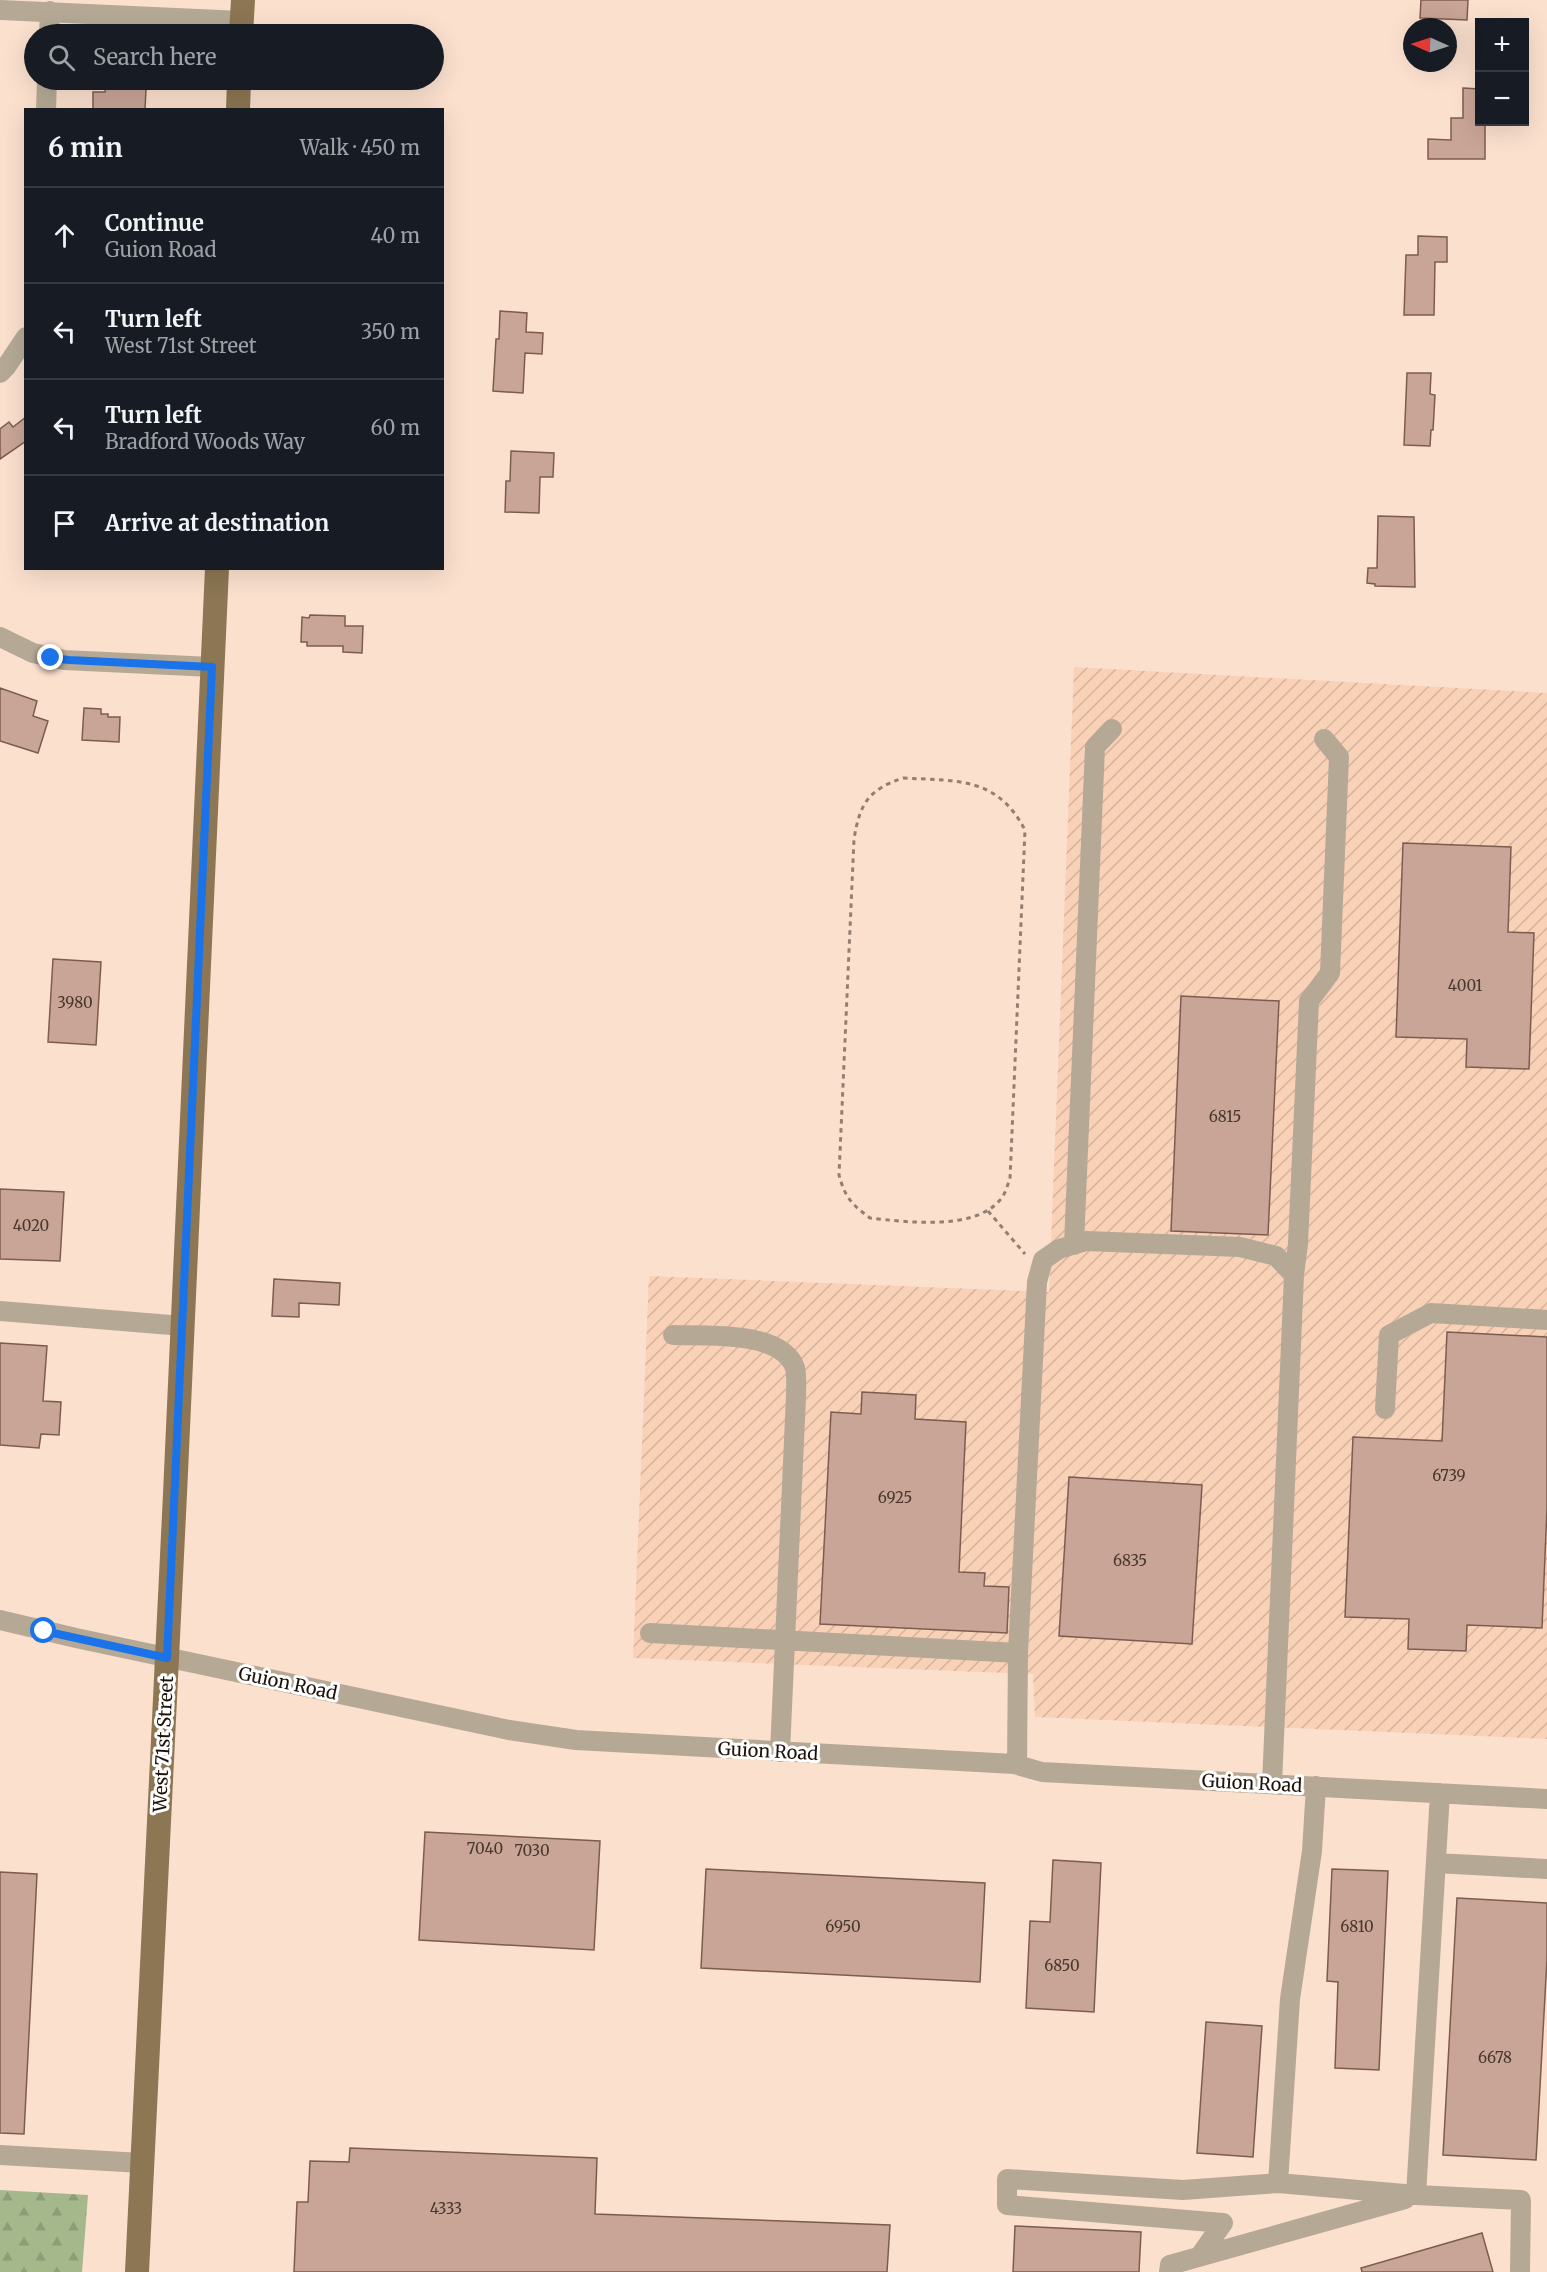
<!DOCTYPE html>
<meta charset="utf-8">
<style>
:root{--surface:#171b24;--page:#242831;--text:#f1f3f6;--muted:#9ea1a6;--line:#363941}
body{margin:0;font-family:Merriweather,serif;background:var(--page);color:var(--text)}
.controls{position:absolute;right:18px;top:18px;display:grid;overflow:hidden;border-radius:0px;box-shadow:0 6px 24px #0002}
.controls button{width:54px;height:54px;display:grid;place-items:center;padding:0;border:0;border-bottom:2px solid var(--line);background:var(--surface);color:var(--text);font:30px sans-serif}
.compass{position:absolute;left:1403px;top:18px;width:54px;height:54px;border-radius:50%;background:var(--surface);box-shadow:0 6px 24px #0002;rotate:273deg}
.stop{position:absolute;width:18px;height:18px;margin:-14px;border:4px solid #1a73e8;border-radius:50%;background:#fff}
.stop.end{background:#1a73e8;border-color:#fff;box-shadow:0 2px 6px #0008}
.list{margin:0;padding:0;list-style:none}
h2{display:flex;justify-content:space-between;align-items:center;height:78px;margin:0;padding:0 24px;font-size:26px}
h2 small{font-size:20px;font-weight:400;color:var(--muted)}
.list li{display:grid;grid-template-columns:39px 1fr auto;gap:18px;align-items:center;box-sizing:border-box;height:96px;padding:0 24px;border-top:2px solid var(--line)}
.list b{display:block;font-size:22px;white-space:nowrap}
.list p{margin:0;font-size:20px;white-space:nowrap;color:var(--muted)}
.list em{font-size:20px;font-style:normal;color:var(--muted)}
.icon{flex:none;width:33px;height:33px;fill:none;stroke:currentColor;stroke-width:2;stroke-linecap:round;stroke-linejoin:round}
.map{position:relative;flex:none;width:1547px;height:2272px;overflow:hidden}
.search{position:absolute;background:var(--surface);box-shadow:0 6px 24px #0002;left:24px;top:24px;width:420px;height:66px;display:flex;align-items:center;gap:15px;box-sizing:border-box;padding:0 21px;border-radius:33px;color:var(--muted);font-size:22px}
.panel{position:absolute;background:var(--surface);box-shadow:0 6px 24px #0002;left:24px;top:108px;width:420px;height:462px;border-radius:0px}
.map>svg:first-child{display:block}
.industrial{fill:url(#industrial-furrows)}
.forest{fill:url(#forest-firs)}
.building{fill:#c9a597;stroke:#7d5c50;stroke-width:1.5}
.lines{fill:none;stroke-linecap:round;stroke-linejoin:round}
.path{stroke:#937f72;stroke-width:3;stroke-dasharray:4.5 4.5;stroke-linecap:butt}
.minor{stroke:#b5a996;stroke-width:20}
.major{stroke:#8c7653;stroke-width:24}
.route{stroke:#1a73e8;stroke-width:8}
.labels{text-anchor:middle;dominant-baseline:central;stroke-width:6;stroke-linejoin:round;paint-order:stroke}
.number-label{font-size:15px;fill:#48372d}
.street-label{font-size:18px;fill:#1d120a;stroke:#fff}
</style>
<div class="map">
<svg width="1547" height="2272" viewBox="0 0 1547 2272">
<defs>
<pattern id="industrial-furrows" width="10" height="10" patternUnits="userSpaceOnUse" patternTransform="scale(1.5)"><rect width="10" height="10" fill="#f9d1b7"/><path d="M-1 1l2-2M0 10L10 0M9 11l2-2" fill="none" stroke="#d5b29c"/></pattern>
<pattern id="forest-firs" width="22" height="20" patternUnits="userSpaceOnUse" patternTransform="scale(1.5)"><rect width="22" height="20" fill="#a4b88b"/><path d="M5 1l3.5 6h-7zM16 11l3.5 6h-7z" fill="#8d9d77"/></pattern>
</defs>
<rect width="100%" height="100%" fill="#fbe0ce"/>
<path class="industrial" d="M1074 667 1547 693V1739L1035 1717 1033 1674 633 1658 649 1276 1049 1292Z"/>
<path class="forest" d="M0 2190 88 2195 82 2272H0Z"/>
<path class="building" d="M1421 0H1468L1467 20 1420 18Z
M106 80H134L133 89H146L145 110H93V92H105Z
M1463 88 1479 89V122H1485V159H1428V139L1451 140V118H1463Z
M1418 236 1447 237V262H1435L1434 315H1404L1406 255H1418Z
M500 311 527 313 526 332 543 333 542 354 525 353 523 393 493 391 496 339H499Z
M1407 373H1431L1430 394 1435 395 1433 430H1431L1430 446 1404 445Z
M26 417V441L0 459V429L9 422 13 427Z
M511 451 554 453 553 477H540L539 513 505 512 506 481H510Z
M1378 516 1414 517 1415 587 1375 586V584L1367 583 1368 568H1377Z
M310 615 345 616V626H363L362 653 343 652V646H307V642H301L302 617 309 618Z
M0 688 37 701 33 716 48 721 38 753 0 741Z
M84 708 101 709V714H108V717H120L119 742 82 740Z
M1403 843 1511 847 1508 932 1534 933 1529 1069 1466 1067 1467 1039 1396 1037Z
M53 959 101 962 96 1045 48 1042Z
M1181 996 1279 1001 1268 1235 1171 1231Z
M0 1189 64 1192 60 1261 0 1259Z
M274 1279 340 1283 339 1305 299 1303V1317L272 1316Z
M1447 1332 1547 1337V1508L1542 1628 1467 1625 1466 1651 1408 1649 1409 1619 1345 1617 1353 1437 1442 1441Z
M0 1343 47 1346 43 1401 61 1402 59 1435 41 1434 39 1448 0 1445Z
M862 1392 916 1395 915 1419 966 1422 959 1572 985 1573 984 1586 1009 1587 1007 1633 820 1624 831 1412 861 1414Z
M1069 1477 1202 1485 1192 1644 1059 1636Z
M425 1832 600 1841 594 1950 419 1940Z
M1053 1860 1101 1863 1094 2012 1026 2008 1030 1921 1050 1922Z
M706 1869 985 1883 980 1982 701 1968Z
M1332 1869 1388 1871 1379 2070 1335 2068 1338 1982 1327 1981Z
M0 1872 37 1874 24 2134 0 2133Z
M1457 1898 1547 1903V1959L1536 2160 1443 2155Z
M1206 2022 1262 2026 1253 2157 1197 2153Z
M350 2148 597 2158 595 2214 890 2225 887 2272H294L297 2202H308L310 2161 349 2162Z
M1015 2226 1141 2232 1139 2272H1013Z
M1482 2233 1493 2272H1362L1361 2268Z"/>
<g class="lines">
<path class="path" d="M903 778C956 781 997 776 1025 830L1010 1179C1007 1186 1005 1195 1000 1200 974 1231 907 1222 870 1218 851 1204 845 1197 839 1175L854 839C860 803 868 790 903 778Z
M988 1211 1025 1254"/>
<path class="minor" d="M0 10 242 21
M49 34 50 11
M46 110 47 80
M0 373 6 367 26 337
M0 637 33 653 64 660 212 667
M1074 1245 1095 747 1112 729
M1294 1275 1298 1244 1309 1001 1330 973 1339 757 1324 739
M0 1311 183 1326
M673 1335C704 1336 782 1330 795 1368 797 1376 796 1388 796 1396L780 1752
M1385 1409 1389 1335 1431 1313 1547 1320
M0 1620 76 1638 509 1730 576 1740 1014 1764 1042 1772 1547 1799
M650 1633 1018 1653 1017 1765
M1018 1653 1037 1282 1043 1260 1059 1249 1086 1241 1240 1247 1276 1256 1294 1275 1272 1784
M1316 1786 1312 1851 1290 1999 1278 2183 1416 2195
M1440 1793 1416 2195 1521 2200 1520 2272
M1436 1863 1547 1869
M0 2155 142 2163
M1199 2257 1223 2223 1007 2205V2179L1183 2190 1278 2183
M1169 2272 1170 2265 1405 2199"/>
<path class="major" d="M241 34 243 0
M238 110 239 80
M137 2272 175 1494 217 568"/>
</g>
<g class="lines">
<path class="route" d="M44 1631 167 1658 212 667 69 660 51 658"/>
</g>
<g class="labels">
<g class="number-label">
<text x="1465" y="985">4001</text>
<text x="75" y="1002">3980</text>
<text x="1225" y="1116">6815</text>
<text x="31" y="1225">4020</text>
<text x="1449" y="1475">6739</text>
<text x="895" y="1497">6925</text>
<text x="1130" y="1560">6835</text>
<text x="485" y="1848">7040</text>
<text x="532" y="1850">7030</text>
<text x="843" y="1926">6950</text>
<text x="1357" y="1926">6810</text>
<text x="1062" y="1965">6850</text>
<text x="1495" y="2057">6678</text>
<text x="446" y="2208">4333</text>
</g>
<g class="street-label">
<text transform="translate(288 1683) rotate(12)">Guion Road</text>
<text transform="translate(163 1744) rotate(-87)">West 71st Street</text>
<text transform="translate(768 1751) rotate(3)">Guion Road</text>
<text transform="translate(1252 1783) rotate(3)">Guion Road</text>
</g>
</g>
</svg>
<div class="controls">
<button>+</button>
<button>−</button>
</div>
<svg class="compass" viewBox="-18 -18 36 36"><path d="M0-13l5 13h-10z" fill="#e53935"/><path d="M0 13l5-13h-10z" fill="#9ea1a6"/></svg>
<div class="stop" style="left:44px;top:1631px"></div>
<div class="stop end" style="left:51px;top:658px"></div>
<div class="search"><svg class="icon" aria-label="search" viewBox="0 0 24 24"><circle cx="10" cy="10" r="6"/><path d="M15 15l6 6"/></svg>Search here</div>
<section class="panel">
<h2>6 min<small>Walk · 450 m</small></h2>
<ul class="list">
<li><svg class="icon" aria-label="ahead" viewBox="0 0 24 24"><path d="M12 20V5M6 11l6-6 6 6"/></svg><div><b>Continue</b><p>Guion Road</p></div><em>40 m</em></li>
<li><svg class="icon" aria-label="left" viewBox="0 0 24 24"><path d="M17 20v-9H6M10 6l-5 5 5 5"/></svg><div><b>Turn left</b><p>West 71st Street</p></div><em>350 m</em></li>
<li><svg class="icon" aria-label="left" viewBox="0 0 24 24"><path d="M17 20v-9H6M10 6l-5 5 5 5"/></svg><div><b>Turn left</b><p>Bradford Woods Way</p></div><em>60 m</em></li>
<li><svg class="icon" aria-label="arrive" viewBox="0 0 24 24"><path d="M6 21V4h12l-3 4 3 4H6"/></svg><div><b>Arrive at destination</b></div></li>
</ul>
</section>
</div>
